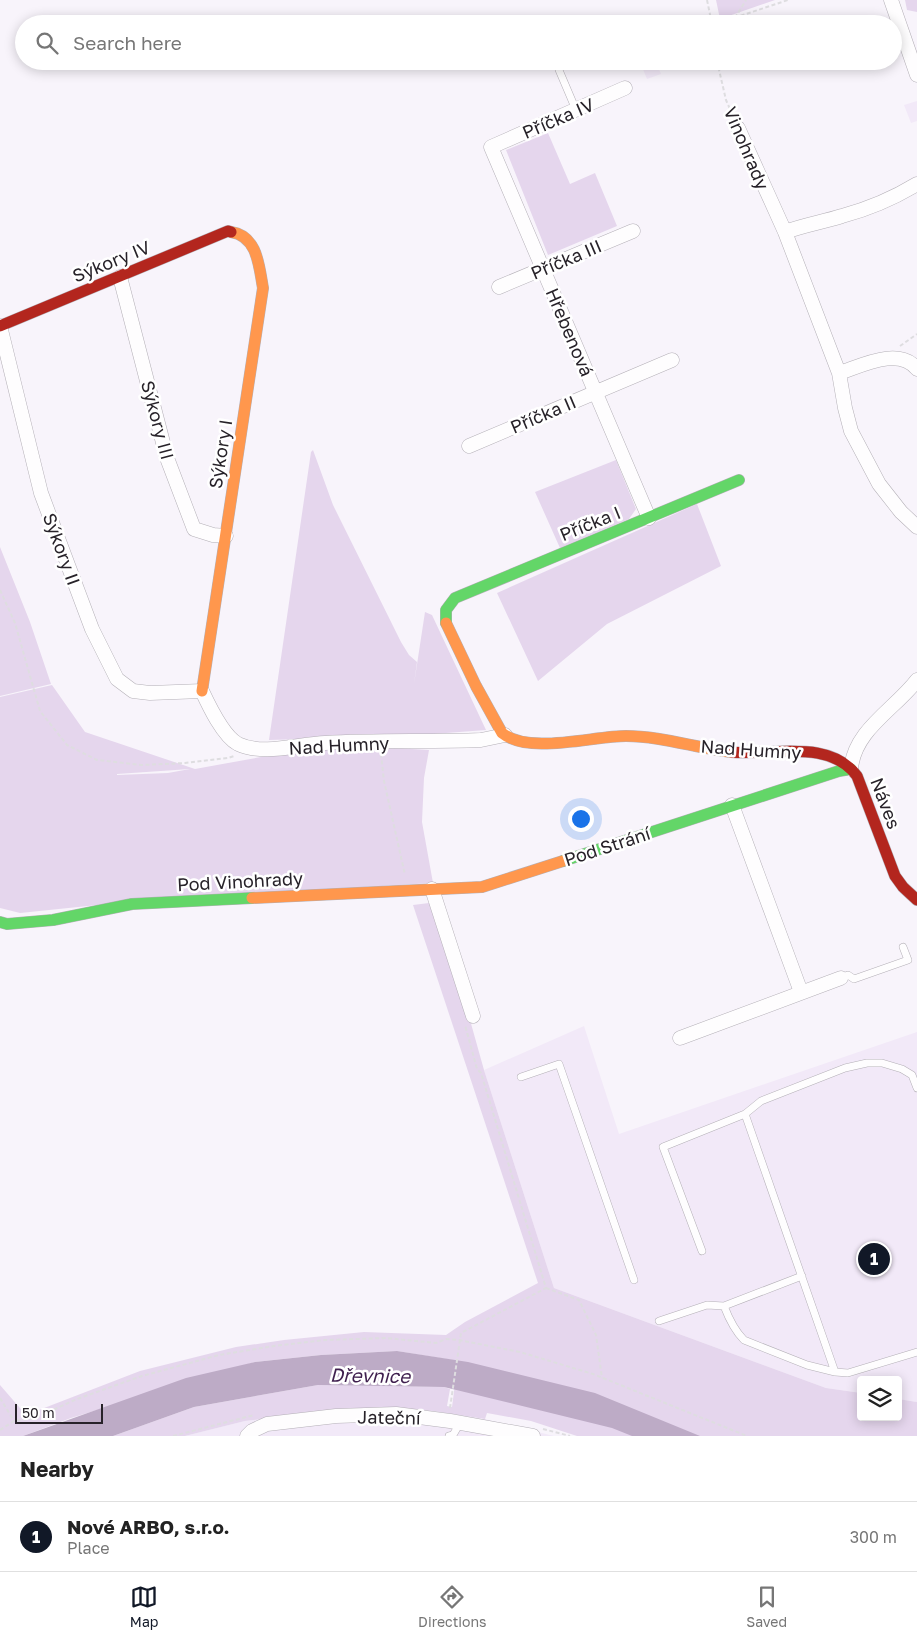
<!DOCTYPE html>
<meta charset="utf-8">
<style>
:root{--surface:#fff;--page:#f2f2f2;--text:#222;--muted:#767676;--line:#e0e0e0;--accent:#111827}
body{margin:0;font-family:"Golos Text",sans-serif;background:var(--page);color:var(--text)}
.controls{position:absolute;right:15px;bottom:15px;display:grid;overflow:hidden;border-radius:5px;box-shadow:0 2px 12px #0003}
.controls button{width:45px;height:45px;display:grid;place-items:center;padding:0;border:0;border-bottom:1px solid var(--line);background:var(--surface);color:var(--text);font:25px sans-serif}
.scale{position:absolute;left:15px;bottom:12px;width:88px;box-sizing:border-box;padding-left:5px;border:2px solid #272229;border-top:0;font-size:14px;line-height:18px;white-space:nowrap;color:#272229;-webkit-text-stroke:4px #fff;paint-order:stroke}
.you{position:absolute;left:580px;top:818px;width:18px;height:18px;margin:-12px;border:4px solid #fff;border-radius:50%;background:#1a73e8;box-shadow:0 0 0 8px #1a73e833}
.badge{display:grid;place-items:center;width:32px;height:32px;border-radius:50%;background:var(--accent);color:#fff;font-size:16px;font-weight:700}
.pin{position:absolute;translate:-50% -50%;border:2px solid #fff;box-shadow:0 1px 5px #0006}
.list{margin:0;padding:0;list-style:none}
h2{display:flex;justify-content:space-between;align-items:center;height:65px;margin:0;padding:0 20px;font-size:21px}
h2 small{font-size:16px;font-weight:400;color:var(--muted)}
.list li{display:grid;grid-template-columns:32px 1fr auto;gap:15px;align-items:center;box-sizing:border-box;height:70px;padding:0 20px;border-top:1px solid var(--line)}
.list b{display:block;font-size:19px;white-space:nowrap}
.list p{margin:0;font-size:16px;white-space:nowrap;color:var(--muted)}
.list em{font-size:16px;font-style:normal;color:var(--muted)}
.icon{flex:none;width:28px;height:28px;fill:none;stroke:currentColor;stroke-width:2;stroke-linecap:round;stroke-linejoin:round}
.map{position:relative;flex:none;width:917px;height:1436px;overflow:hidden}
.search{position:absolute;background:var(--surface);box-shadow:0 2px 12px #0003;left:15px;right:15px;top:15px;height:55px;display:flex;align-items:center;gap:12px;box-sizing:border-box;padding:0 18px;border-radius:28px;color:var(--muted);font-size:19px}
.sheet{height:135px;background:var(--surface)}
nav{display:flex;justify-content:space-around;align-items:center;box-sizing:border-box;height:70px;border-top:1px solid var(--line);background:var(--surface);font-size:14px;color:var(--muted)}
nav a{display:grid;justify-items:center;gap:2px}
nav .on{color:var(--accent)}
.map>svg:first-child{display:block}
.built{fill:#f2e9f8}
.green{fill:#e5d6ed;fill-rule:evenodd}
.water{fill:#bdabc6}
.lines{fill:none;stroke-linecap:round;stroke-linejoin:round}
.lane-casing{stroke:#b4b0b7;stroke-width:8}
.street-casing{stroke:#b4b0b7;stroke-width:15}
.fast-casing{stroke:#b4b0b7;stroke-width:12}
.slow-casing{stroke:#b4b0b7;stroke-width:12}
.jam-casing{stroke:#b4b0b7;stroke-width:12}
.path{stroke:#dedde0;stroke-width:2;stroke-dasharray:4 2.5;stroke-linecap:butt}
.lane{stroke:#fefdfe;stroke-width:7}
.street{stroke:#fefdfe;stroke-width:14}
.fast{stroke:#63d668;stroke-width:11}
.slow{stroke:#ff974d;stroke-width:11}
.jam{stroke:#b3261e;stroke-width:11}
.labels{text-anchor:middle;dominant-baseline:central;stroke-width:5;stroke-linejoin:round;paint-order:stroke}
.street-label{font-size:18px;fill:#272229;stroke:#fff}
.water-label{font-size:19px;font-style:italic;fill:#3f1f4e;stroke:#fff}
</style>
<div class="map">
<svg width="917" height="1436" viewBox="0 0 917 1436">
<rect width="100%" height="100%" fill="#f8f4fb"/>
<path class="built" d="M656 62 661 74 647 79 642 67Z
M917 101V121L911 123 904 105Z
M584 1026 619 1134 917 1032V1402L898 1399V1380H861V1393L826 1388 554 1288 484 1070Z
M391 1408 433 1411 485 1419 554 1436H185L245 1421 346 1409Z"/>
<path class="green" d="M716 0H775L720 19Z
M905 0H917V12L907 10Z
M548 133 570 184 595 173 617 226 548 255 506 150Z
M313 450 333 505 401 642 409 655 417 662 414 684 425 612 432 615 486 730 406 736 269 740 311 452Z
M616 460 636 509 629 519 560 548 535 492Z
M697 504 721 566 607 624 538 681 497 593Z
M0 547 30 622 51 684 0 696Z
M52 685 85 732 195 769 294 751 378 747 429 750 424 778 422 822 433 883 146 900 20 913 0 908V697ZM190 769 168 773 117 775V774Z
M437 902 484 1070 554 1288 826 1388 861 1393V1417H898V1399L917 1402V1436H577L531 1421 487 1413 485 1419 433 1411 391 1408 346 1409 245 1421 185 1436H113L194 1407 318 1385 444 1387 450 1389 447 1406 452 1407 458 1361 397 1351 321 1355 255 1362 71 1418 23 1436H0V1385L26 1415 140 1371 236 1347 284 1340 364 1332 446 1335 465 1322 538 1283 413 905Z"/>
<path class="water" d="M397 1351 468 1362 595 1393 700 1436H632L612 1428 444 1387 318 1385 194 1407 113 1436H23L186 1378 255 1362 321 1355Z"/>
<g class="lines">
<g class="lane-casing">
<path id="lane" d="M559 70 576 110
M841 978 848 975 854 979 908 960 903 947
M521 1077 559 1064 634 1280
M745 1114 835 1372
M702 1251 663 1147 745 1114 761 1101 845 1068 867 1063H882L902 1069 912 1075 917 1088
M802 1276 724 1306C729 1319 734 1330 744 1340L807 1365 835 1372 848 1373 917 1352
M659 1321 707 1305 724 1306
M449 1436 453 1435 460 1423"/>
</g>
<g class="street-casing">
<path id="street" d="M891 0 917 75
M625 88 491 147 649 518
M738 128 785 232 839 373 845 408 851 431 879 484 901 512 917 527
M785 232C804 225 823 222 842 216 868 209 894 198 917 184
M120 277 167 458 194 529 213 535 226 536
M499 287 633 231
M0 326 41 493 92 629 117 679 133 691 150 693 202 691C209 706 223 736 238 744 264 756 298 744 325 743 377 740 429 742 481 740L505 735
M839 373C861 366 899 346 917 369
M469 446 672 360
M851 769C854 730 895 709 917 680
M732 805 801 992
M432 889 473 1016
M680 1038 841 978
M247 1436 252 1431 267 1424 336 1416 396 1414 450 1421 533 1436"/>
</g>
<g class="fast-casing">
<path id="fast" d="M446 623V610L455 598 739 480
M563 861 839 771 851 769
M0 922 7 924 53 920 132 904 252 898"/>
</g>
<g class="slow-casing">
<path id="slow" d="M446 623 476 686 502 733C529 755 593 736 626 736 661 736 696 748 731 752
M202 691 263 288C259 267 258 236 231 232
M252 898 482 887 563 861"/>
</g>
<g class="jam-casing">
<path id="jam" d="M0 326 228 231 231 232
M731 752C772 756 829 738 857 776L895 876 903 887 917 900"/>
</g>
<path class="path" d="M707 0 712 24
M735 18 746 0
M716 24 788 0
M717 61 726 100 733 116
M900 346 917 334
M0 590 15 623 40 711 67 745 97 760 142 765 185 763 228 758 234 756
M381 754 384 781 405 875
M546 1288 579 1300 596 1335 602 1378
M0 1398 14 1421
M450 1408 461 1333 546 1288 481 1073 477 1069 465 1025
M543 1429 570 1436
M0 1430 14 1421 35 1418 77 1399 142 1376 219 1355 274 1346 326 1340 386 1338 436 1343 446 1339 459 1340 520 1352 593 1374 747 1436
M173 1436 254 1415"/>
<use href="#lane" class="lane"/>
<use href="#street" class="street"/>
<use href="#fast" class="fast"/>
<use href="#slow" class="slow"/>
<use href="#jam" class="jam"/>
</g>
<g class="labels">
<g class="street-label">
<text transform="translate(558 118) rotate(-23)">Příčka IV</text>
<text transform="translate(747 148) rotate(67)">Vinohrady</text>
<text transform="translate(566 259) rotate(-23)">Příčka III</text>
<text transform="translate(111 261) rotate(-22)">Sýkory IV</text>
<text transform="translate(570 332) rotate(67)">Hřebenová</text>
<text transform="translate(543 414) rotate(-23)">Příčka II</text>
<text transform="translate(158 420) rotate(75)">Sýkory III</text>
<text transform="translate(220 454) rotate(-81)">Sýkory I</text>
<text transform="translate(590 523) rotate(-22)">Příčka I</text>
<text transform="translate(62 549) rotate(70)">Sýkory II</text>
<text transform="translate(339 745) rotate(-3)">Nad Humny</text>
<text transform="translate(751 749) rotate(4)">Nad Humny</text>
<text transform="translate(886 803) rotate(69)">Náves</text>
<text transform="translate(607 846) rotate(-18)">Pod Strání</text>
<text transform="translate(240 881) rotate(-3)">Pod Vinohrady</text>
<text transform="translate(389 1417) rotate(1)">Jateční</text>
</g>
<g class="water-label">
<text transform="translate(370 1375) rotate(1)">Dřevnice</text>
</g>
</g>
</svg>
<div class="controls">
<button><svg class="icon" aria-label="layers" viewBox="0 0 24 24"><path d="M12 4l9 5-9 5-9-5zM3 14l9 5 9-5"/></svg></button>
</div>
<div class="scale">50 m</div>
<div class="you"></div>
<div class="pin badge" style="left:874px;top:1259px">1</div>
<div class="search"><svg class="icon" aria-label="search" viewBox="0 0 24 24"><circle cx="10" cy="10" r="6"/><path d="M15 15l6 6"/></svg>Search here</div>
</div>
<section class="sheet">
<h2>Nearby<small></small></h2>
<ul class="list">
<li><span class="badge">1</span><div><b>Nové ARBO, s.r.o.</b><p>Place</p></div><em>300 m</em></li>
</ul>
</section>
<nav>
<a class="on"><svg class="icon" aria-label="map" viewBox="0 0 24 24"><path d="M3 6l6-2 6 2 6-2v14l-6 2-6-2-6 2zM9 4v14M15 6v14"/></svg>Map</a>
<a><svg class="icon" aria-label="directions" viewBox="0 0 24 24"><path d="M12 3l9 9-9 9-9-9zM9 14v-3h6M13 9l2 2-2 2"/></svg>Directions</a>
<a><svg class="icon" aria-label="saved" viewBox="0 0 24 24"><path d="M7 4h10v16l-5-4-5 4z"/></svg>Saved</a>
</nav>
